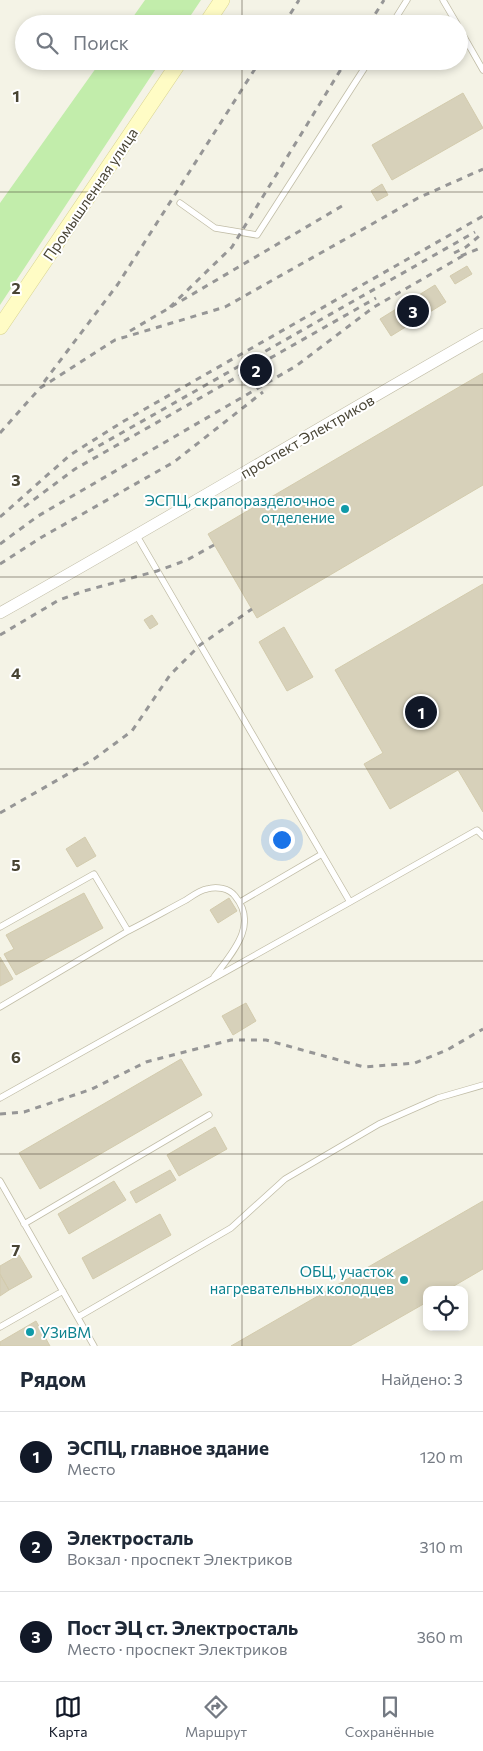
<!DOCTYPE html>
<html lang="ru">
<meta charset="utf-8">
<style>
:root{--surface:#fff;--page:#f2f2f3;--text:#1f2937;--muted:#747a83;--line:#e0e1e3;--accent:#111827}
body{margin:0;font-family:Commissioner,sans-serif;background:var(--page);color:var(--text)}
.controls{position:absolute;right:15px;bottom:15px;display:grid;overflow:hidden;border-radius:10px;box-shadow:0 2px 8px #0003}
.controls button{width:45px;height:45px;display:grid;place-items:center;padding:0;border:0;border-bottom:1px solid var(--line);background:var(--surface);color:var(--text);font:25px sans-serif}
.you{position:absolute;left:281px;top:839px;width:18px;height:18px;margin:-12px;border:4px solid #fff;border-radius:50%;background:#1a73e8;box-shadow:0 0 0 8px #1a73e833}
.badge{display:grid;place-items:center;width:32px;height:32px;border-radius:50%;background:var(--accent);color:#fff;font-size:16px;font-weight:700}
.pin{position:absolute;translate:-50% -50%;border:2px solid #fff;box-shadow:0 1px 5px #0006}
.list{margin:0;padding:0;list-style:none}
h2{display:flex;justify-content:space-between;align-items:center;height:65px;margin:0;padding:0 20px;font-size:21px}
h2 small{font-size:16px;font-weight:400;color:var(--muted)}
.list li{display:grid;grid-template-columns:32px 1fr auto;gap:15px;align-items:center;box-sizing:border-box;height:90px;padding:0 20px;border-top:1px solid var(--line)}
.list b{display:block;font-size:19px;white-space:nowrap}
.list p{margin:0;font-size:16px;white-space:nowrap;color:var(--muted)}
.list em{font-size:16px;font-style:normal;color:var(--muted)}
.icon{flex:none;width:28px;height:28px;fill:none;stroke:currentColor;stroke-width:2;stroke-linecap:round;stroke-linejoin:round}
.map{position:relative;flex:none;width:483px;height:1346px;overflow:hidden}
.search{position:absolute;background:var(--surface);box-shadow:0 2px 8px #0003;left:15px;right:15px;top:15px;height:55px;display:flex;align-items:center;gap:12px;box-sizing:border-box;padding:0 18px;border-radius:28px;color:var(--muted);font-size:19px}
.sheet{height:335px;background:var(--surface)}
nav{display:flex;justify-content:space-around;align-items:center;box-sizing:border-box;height:70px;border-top:1px solid var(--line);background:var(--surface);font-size:14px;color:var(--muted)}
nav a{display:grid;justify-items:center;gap:2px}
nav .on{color:var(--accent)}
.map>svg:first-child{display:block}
.green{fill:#c2edab}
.building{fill:#d7d1ba;stroke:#d3cbad}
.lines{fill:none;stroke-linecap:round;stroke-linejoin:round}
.lane-casing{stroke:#c1bda7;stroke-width:7}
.street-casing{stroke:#c1bda7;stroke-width:12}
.secondary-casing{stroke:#d8d491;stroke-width:16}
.lane{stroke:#fff;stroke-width:5.5}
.street{stroke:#fff;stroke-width:11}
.secondary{stroke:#fffcc5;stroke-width:15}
.rail{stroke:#969696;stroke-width:3;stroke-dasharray:6 6;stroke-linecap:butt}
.grid{fill:none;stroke:#484434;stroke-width:1;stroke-opacity:0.55}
.culture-dot{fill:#0f9aa8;stroke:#fff;stroke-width:2}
.labels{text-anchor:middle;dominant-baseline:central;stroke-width:4;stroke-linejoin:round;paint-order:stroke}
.street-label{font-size:15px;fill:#484434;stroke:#fff}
.culture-label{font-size:15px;fill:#0d838f;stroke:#fff;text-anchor:end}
.grid-label{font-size:16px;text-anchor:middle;font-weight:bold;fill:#484434;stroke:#fff;stroke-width:4;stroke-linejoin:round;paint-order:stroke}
</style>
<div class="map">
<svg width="483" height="1346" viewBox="0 0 483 1346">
<rect width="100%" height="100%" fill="#f4f3e6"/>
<path class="green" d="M145 0H201L185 24H128Z
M101 61H161L0 305V203Z"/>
<path class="building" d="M463 93 483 128 392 180 372 145Z
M382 184 388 195 377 201 371 191Z
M467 266 472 274 455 284 450 276Z
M435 285 446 302 391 336 380 319Z
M483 373V485L257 618 208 534Z
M483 584V812L458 770 390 809 364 764 383 753 335 670Z
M152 615 158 624 150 629 144 620Z
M284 627 313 677 287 691 259 642Z
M85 837 96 856 77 867 66 849Z
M84 893 103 928 16 975 4 954 14 949 6 935Z
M229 898 237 911 218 923 210 910Z
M0 957 13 979 0 986Z
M246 1003 256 1021 233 1035 222 1016Z
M181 1059 202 1095 40 1189 19 1153Z
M215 1127 227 1149 179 1176 167 1155Z
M170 1170 176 1180 136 1203 130 1192Z
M114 1181 126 1200 69 1234 58 1214Z
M483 1201V1269L447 1290H427V1302L350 1346H231Z
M160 1214 171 1235 93 1279 82 1258Z
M19 1255 32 1277 9 1290 0 1274V1266Z
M0 1274 9 1290 0 1296Z
M36 1321 50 1346H0V1342Z"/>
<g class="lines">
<g class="lane-casing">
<path id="lane" d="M443 0 457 24
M392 24 407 0
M459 28 483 70
M180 203 215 228 257 235 369 61
M137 536 350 902
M240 902 322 854
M0 927 94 874 128 931C148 921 167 910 186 900 192 896 200 890 207 889 216 886 229 888 235 896 259 925 232 953 214 977
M0 1007 128 931
M0 1098 350 902 477 830 483 836
M0 1181 94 1346
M24 1224 209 1115
M78 1317 231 1228 285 1179 379 1124 438 1098 483 1085
M0 1327 63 1291"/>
</g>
<g class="street-casing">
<path id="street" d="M0 613C162 522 321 426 483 334"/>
</g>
<g class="secondary-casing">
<path id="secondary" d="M206 24 222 0
M0 327 180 61"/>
</g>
<use href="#lane" class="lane"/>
<use href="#street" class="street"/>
<use href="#secondary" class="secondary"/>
<path class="rail" d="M284 24 299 0
M369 24 384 0
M454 253 466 247 483 233
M461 256 483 247
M170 307 232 247 346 61
M130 331 342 206
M44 382 118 284 260 61
M0 433 40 388 115 340 225 307 418 198 483 169
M88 452 475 232
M24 507 75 469 376 298
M0 517 70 455 124 421 483 216
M0 544 38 516 296 366 374 307 466 254
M0 564 42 537 174 462 263 392
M0 635 59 600 84 591 157 571 187 560 214 545
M0 813 94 759 132 731 170 675 200 645 252 609
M0 1114 24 1112 92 1089 146 1062 231 1040H266L364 1067 415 1063 447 1050 483 1029"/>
</g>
<path class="grid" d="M242 0V24M242 61V1346M0 192H483M0 385H483M0 577H483M0 769H483M0 961H483M0 1154H483"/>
<g class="culture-dot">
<circle cx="345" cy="509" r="5"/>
<circle cx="404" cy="1280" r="5"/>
<circle cx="30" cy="1332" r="5"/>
</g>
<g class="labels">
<g class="street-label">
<text transform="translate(90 194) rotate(-56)">Промышленная улица</text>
<text transform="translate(307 436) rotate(-30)">проспект Электриков</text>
</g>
<g class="culture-label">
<text x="335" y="500">ЭСПЦ, скрапоразделочное<tspan x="335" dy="17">отделение</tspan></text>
<text x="394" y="1271">ОБЦ, участок<tspan x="394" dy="17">нагревательных колодцев</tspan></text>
<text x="40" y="1332" text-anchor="start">УЗиВМ</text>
</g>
</g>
<g class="grid-label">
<text x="16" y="102">1</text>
<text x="16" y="294">2</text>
<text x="16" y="486">3</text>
<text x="16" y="679">4</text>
<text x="16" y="871">5</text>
<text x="16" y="1063">6</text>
<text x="16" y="1256">7</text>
</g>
</svg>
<div class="controls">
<button><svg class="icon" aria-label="locate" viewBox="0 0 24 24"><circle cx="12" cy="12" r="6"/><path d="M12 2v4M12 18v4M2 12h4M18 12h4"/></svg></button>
</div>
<div class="you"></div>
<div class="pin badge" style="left:421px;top:712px">1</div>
<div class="pin badge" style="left:256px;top:370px">2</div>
<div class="pin badge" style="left:413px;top:311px">3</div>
<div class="search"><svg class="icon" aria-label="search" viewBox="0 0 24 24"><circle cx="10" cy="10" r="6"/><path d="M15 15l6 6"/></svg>Поиск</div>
</div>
<section class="sheet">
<h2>Рядом<small>Найдено: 3</small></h2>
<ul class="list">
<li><span class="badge">1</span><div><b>ЭСПЦ, главное здание</b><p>Место</p></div><em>120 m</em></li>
<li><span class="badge">2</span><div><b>Электросталь</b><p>Вокзал · проспект Электриков</p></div><em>310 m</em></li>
<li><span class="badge">3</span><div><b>Пост ЭЦ ст. Электросталь</b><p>Место · проспект Электриков</p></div><em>360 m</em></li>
</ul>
</section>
<nav>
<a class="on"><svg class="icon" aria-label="map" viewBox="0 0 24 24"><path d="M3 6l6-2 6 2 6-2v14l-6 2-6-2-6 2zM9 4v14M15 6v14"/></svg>Карта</a>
<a><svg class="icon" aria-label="directions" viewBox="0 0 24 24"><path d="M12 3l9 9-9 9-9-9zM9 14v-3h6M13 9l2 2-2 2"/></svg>Маршрут</a>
<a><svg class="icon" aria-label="saved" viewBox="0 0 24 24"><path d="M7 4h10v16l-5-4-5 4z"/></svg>Сохранённые</a>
</nav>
